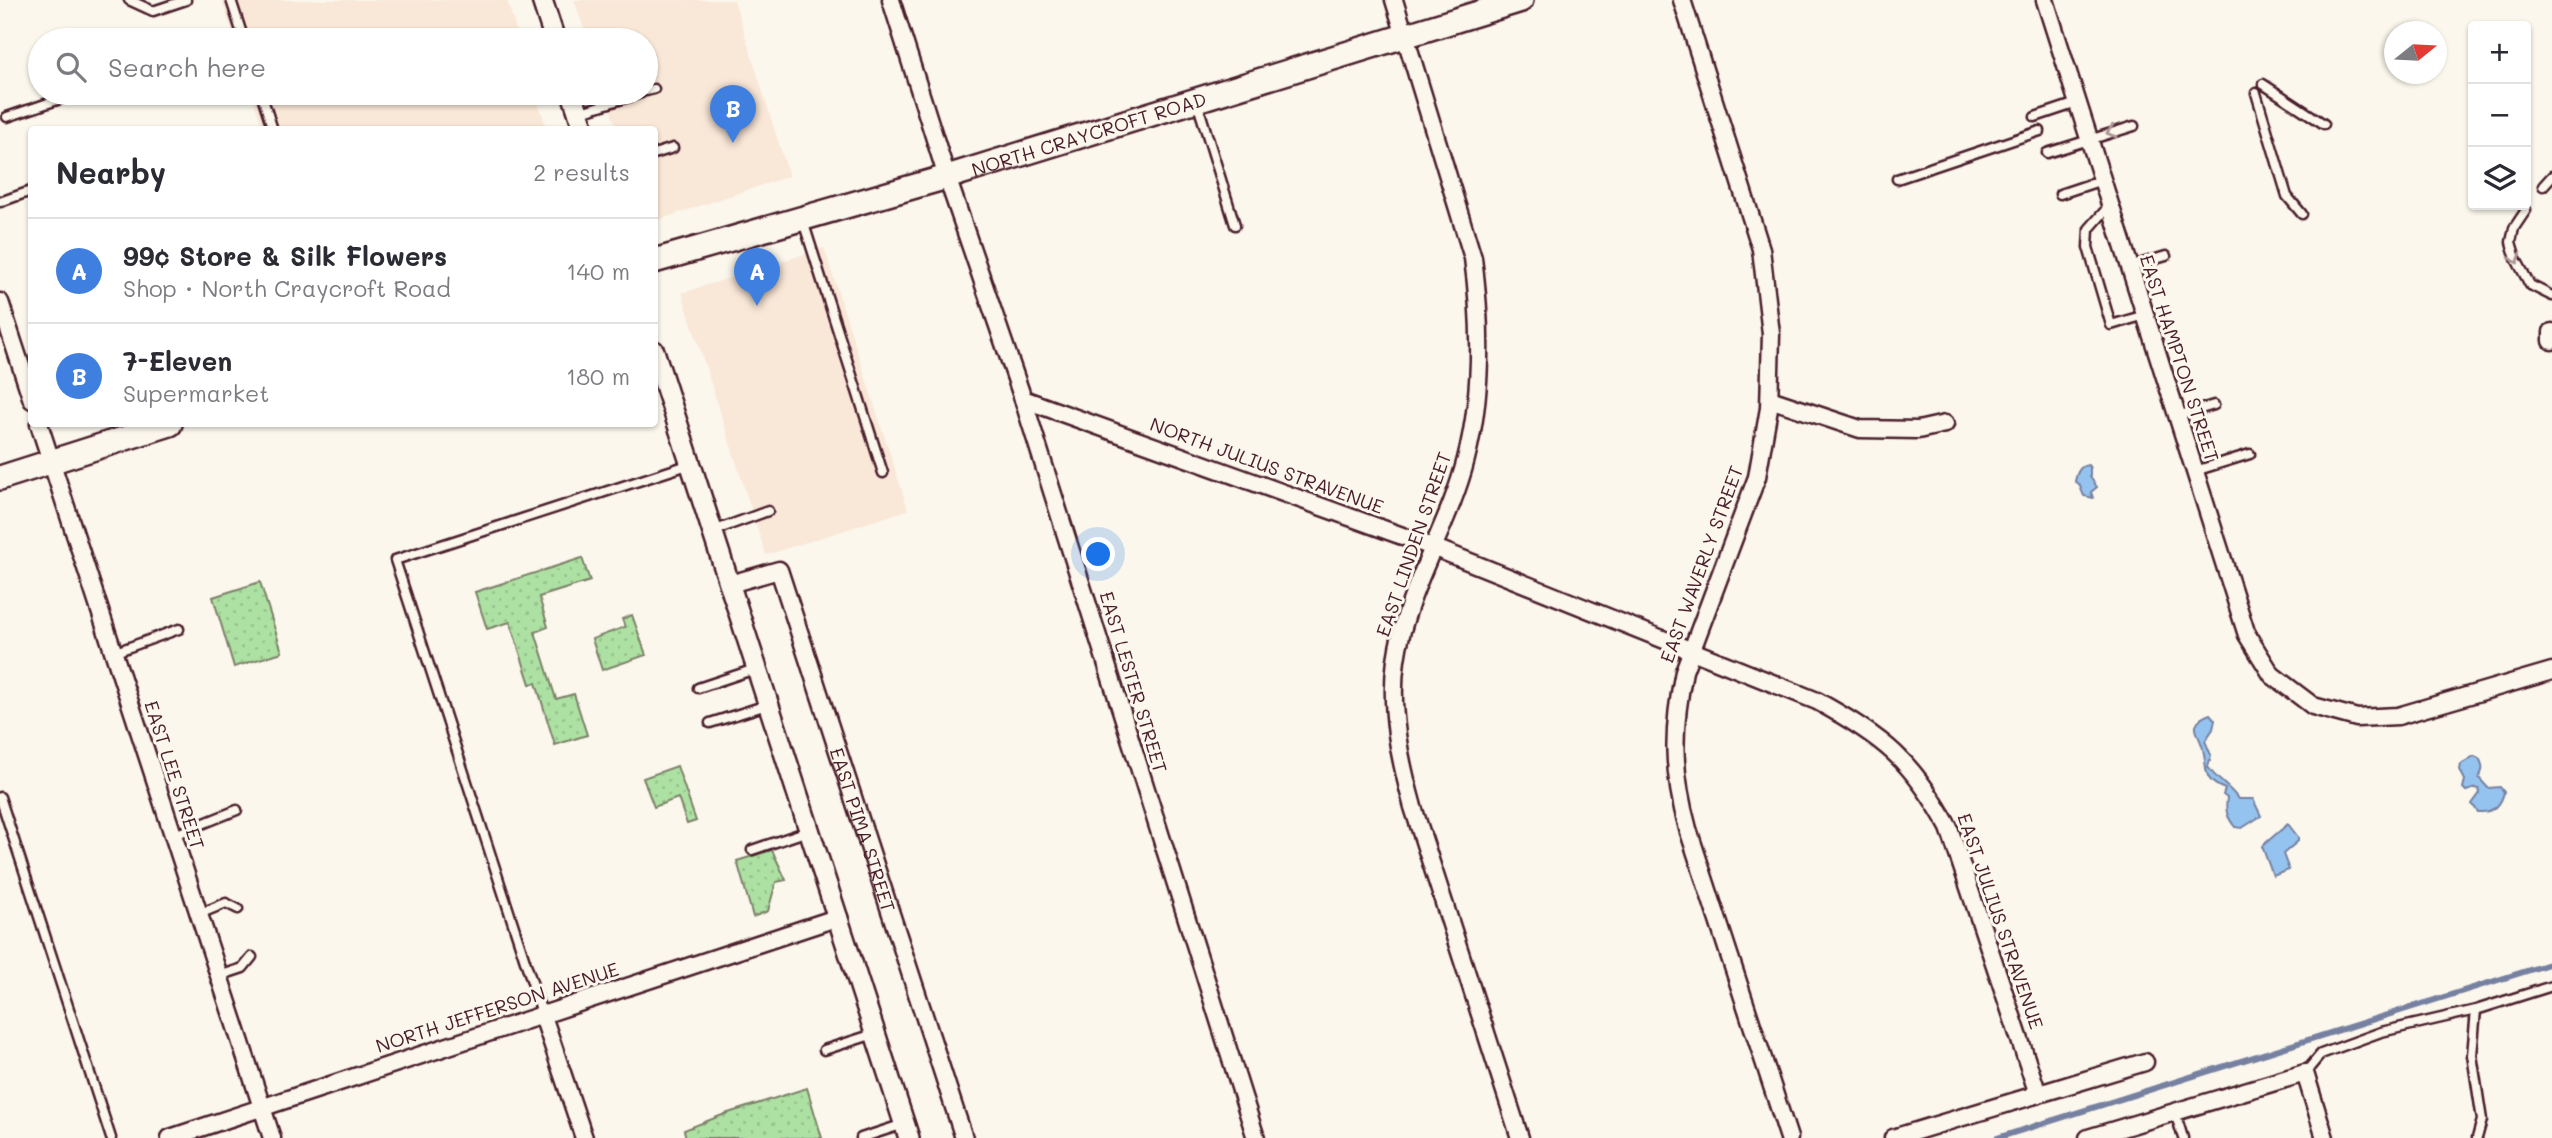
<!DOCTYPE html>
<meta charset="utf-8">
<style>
:root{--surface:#fff;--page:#f7f7f7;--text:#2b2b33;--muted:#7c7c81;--line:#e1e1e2;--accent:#d93025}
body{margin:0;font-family:Mali,sans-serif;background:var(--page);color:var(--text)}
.controls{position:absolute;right:21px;top:21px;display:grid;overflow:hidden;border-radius:7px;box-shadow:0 2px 5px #0004}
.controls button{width:63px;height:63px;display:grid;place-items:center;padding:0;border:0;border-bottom:2px solid var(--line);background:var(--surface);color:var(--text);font:35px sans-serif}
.compass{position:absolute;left:2384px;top:21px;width:63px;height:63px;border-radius:50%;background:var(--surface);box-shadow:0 2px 5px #0004;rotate:72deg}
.you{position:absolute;left:1099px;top:555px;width:24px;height:24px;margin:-18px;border:5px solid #fff;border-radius:50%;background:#1a73e8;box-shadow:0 0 0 10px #1a73e833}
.badge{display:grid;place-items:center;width:46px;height:46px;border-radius:50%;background:var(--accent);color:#fff;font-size:23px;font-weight:700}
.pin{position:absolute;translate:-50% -58px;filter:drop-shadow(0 2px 4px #0008)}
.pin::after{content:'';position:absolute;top:37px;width:24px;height:21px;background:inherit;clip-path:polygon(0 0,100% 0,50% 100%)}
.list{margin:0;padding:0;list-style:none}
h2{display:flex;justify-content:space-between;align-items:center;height:91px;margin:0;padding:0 28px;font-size:30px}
h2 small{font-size:23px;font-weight:400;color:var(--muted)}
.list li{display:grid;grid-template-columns:46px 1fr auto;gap:21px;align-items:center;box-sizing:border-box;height:105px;padding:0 28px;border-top:2px solid var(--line)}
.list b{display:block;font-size:26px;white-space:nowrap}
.list p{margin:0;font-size:23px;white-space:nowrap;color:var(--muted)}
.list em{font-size:23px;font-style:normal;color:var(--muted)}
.icon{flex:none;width:38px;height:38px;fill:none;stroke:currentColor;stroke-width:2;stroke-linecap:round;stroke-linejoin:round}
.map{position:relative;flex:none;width:2552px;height:1138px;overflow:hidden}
.search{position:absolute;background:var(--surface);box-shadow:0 2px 5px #0004;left:28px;top:28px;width:630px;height:77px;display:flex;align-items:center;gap:18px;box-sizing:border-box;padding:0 24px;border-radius:38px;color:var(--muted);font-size:26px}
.panel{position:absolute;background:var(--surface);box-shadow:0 2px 5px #0004;left:28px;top:126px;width:630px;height:301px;border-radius:7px}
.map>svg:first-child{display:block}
.built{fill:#f9e7d7}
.grass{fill:url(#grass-dots);stroke:#7c8067;stroke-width:2}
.water{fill:#94c3ef;stroke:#7681a1;stroke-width:2}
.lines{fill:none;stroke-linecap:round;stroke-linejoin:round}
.stream{stroke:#7681a1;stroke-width:6}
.service-casing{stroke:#4a1f2b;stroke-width:13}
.minor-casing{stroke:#4a1f2b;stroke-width:21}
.tertiary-casing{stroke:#4a1f2b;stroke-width:24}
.secondary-casing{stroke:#4a1f2b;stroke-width:28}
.service{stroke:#fbf7ec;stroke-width:8}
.minor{stroke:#fbf7ec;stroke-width:16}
.tertiary{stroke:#fbf7ec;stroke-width:19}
.secondary{stroke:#fbf7ec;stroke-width:23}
.oneway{stroke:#ab9695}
.labels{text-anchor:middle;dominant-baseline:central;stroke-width:6;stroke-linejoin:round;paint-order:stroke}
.street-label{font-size:19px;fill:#4a1f2b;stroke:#fbf7ec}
</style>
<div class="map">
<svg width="2552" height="1138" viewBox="0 0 2552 1138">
<defs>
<pattern id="grass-dots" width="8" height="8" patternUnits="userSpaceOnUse" patternTransform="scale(1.75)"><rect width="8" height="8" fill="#ade1a3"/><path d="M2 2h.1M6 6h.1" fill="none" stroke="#96c18c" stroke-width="1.8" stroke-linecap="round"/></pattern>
</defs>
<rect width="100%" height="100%" fill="#fbf7ec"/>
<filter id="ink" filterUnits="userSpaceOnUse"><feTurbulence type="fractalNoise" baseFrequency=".0143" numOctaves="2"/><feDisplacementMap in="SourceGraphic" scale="14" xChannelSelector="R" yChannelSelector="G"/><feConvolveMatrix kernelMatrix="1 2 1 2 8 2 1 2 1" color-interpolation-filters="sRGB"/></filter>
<g filter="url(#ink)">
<path class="built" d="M222 0H507L519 40H235Z
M574 0H734L789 176 655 221 654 130 617 129 605 93H646V40H588Z
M251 93H535L547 129H263Z
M824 248 908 510 766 555 682 293Z"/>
<path class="grass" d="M582 558 590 581 539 597 548 627 535 632 556 699 574 694 587 735 555 745 536 683 530 684 510 622 487 629 475 592Z
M260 582 282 652 234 667 213 597Z
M632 615 646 655 602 670 592 639 625 627 622 619Z
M677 766 696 821 687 824 678 798 654 807 643 778Z
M772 850 786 880 776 882 768 911 753 917 737 861Z
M807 1088 822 1138H686L684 1130 725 1114Z"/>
<path class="water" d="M2088 465 2090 468V477L2097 487 2091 492 2093 498 2084 496 2079 484 2075 481C2077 473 2079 466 2088 465Z
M2210 714 2215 720 2213 729 2205 741 2211 755 2208 767C2217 781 2229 785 2238 799H2253L2261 816 2242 828 2235 827C2227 817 2225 811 2227 798L2223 795 2225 789C2201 780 2208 769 2203 749 2200 734 2185 723 2210 714Z
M2474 756 2479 758C2484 767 2483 770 2479 778L2488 788 2500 787 2504 792C2501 806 2492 813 2478 812L2472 804 2480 793 2479 789 2476 788 2466 791 2463 788 2465 780 2460 770 2461 764Z
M2288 824 2298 837V841L2283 854 2289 870 2273 876 2262 846Z"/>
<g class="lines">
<path class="stream" d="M1997 1138 2552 963"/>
<g class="service-casing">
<path id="service" d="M129 0 153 11 186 0
M231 0 244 40
M2263 84 2324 124
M646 91 654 89
M261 93 273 130
M2256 93 2287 196 2302 214
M1197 102 1235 225
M578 113 641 93
M7 117 78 93
M2035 117 2077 103
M2047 153 2134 126
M654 154 673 148
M1897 179 2040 131
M2543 186 2552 176
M2060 194 2102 180
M0 202 31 191
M2110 205 2089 229 2088 247 2111 325 2145 315
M2526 210 2514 228 2511 242 2516 259 2530 285 2552 296
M803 221 883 473
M2129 267 2166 256
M2177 416 2214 405
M2195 471 2250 454
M713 531 768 511
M113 653 179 629
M698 688 755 669
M710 723 767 705
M0 797 111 1138
M172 836 237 810
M752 850 808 831
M199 914 226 903 238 909
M219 976 243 968 252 957
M2476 1010 2472 1055 2482 1120 2477 1138
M542 1013 395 560 691 464
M824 1050 874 1034
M2305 1073 2321 1054 2381 1032 2476 1010 2552 986
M2175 1112 2183 1138
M861 1138 904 1124"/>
</g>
<g class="minor-casing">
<g id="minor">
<path d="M891 0 947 177 1023 399 1256 1138"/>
<path d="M1394 0 1473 258C1482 326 1483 393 1466 459 1449 527 1406 589 1396 660 1389 709 1400 760 1413 807L1520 1138"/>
<path d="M1682 0 1761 249 1771 334 1769 408 1757 477 1684 671C1672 730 1672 771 1688 829L1789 1138"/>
<path d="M2045 0 2247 635 2272 675 2313 706 2357 718 2398 716 2552 671"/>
<path d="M0 302 32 400"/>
<path d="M2552 332V341"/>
<path d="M1023 399 1430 546 1817 701C1883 737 1913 761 1949 828L2038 1094"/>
<path d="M1770 399 1860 429 1918 430 1945 424"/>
<path d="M39 424 272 1138"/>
<path id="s1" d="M730 584 779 570 964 1138"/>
<path d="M542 1013 584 1138"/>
<path d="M170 1138 839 917"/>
<path d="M1893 1138 2145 1062"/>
<path d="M2088 1138 2305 1073 2325 1138"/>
</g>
</g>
<g class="tertiary-casing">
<path id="tertiary" d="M542 0 555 40
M572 93 584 130
M654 351 909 1138"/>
</g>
<g class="secondary-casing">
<g id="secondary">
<path id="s2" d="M654 261 947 177 1521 0"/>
<path d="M0 478 170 424"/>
</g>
</g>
<use href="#service" class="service"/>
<use href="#minor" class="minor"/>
<use href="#tertiary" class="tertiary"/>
<use href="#secondary" class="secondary"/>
</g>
<defs><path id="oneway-chevron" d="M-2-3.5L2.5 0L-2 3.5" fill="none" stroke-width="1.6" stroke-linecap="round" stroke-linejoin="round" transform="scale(1.75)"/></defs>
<g class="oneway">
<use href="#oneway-chevron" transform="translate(2111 132) rotate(164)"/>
<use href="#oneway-chevron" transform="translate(2516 259) rotate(71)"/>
</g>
</g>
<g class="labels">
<g class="street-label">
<text stroke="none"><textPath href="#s2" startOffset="453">NORTH CRAYCROFT ROAD</textPath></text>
<text transform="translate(2180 358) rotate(72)">EAST HAMPTON STREET</text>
<text transform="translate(1267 465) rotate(20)">NORTH JULIUS STRAVENUE</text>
<text transform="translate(1413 544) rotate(-71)">EAST LINDEN STREET</text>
<text transform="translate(1701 564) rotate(-70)">EAST WAVERLY STREET</text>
<text transform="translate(1134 682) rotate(73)">EAST LESTER STREET</text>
<text transform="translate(175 775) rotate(72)">EAST LEE STREET</text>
<text stroke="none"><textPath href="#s1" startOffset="324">EAST PIMA STREET</textPath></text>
<text transform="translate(2001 921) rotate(71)">EAST JULIUS STRAVENUE</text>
<text transform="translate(497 1007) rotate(-18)">NORTH JEFFERSON AVENUE</text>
</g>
</g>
</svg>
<div class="controls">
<button>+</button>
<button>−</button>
<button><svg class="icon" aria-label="layers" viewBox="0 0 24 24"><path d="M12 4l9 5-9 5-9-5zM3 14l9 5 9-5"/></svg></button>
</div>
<svg class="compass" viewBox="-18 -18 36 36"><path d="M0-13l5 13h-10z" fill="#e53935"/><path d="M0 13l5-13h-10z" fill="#7c7c81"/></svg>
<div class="you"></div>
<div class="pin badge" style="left:757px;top:306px;background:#3f7fe0">A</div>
<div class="pin badge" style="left:733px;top:143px;background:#3f7fe0">B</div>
<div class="search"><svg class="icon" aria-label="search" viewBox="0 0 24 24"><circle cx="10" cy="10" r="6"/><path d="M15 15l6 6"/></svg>Search here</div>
<section class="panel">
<h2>Nearby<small>2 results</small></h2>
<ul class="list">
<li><span class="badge" style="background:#3f7fe0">A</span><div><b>99¢ Store &amp; Silk Flowers</b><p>Shop · North Craycroft Road</p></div><em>140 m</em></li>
<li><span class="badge" style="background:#3f7fe0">B</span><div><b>7-Eleven</b><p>Supermarket</p></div><em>180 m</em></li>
</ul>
</section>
</div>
